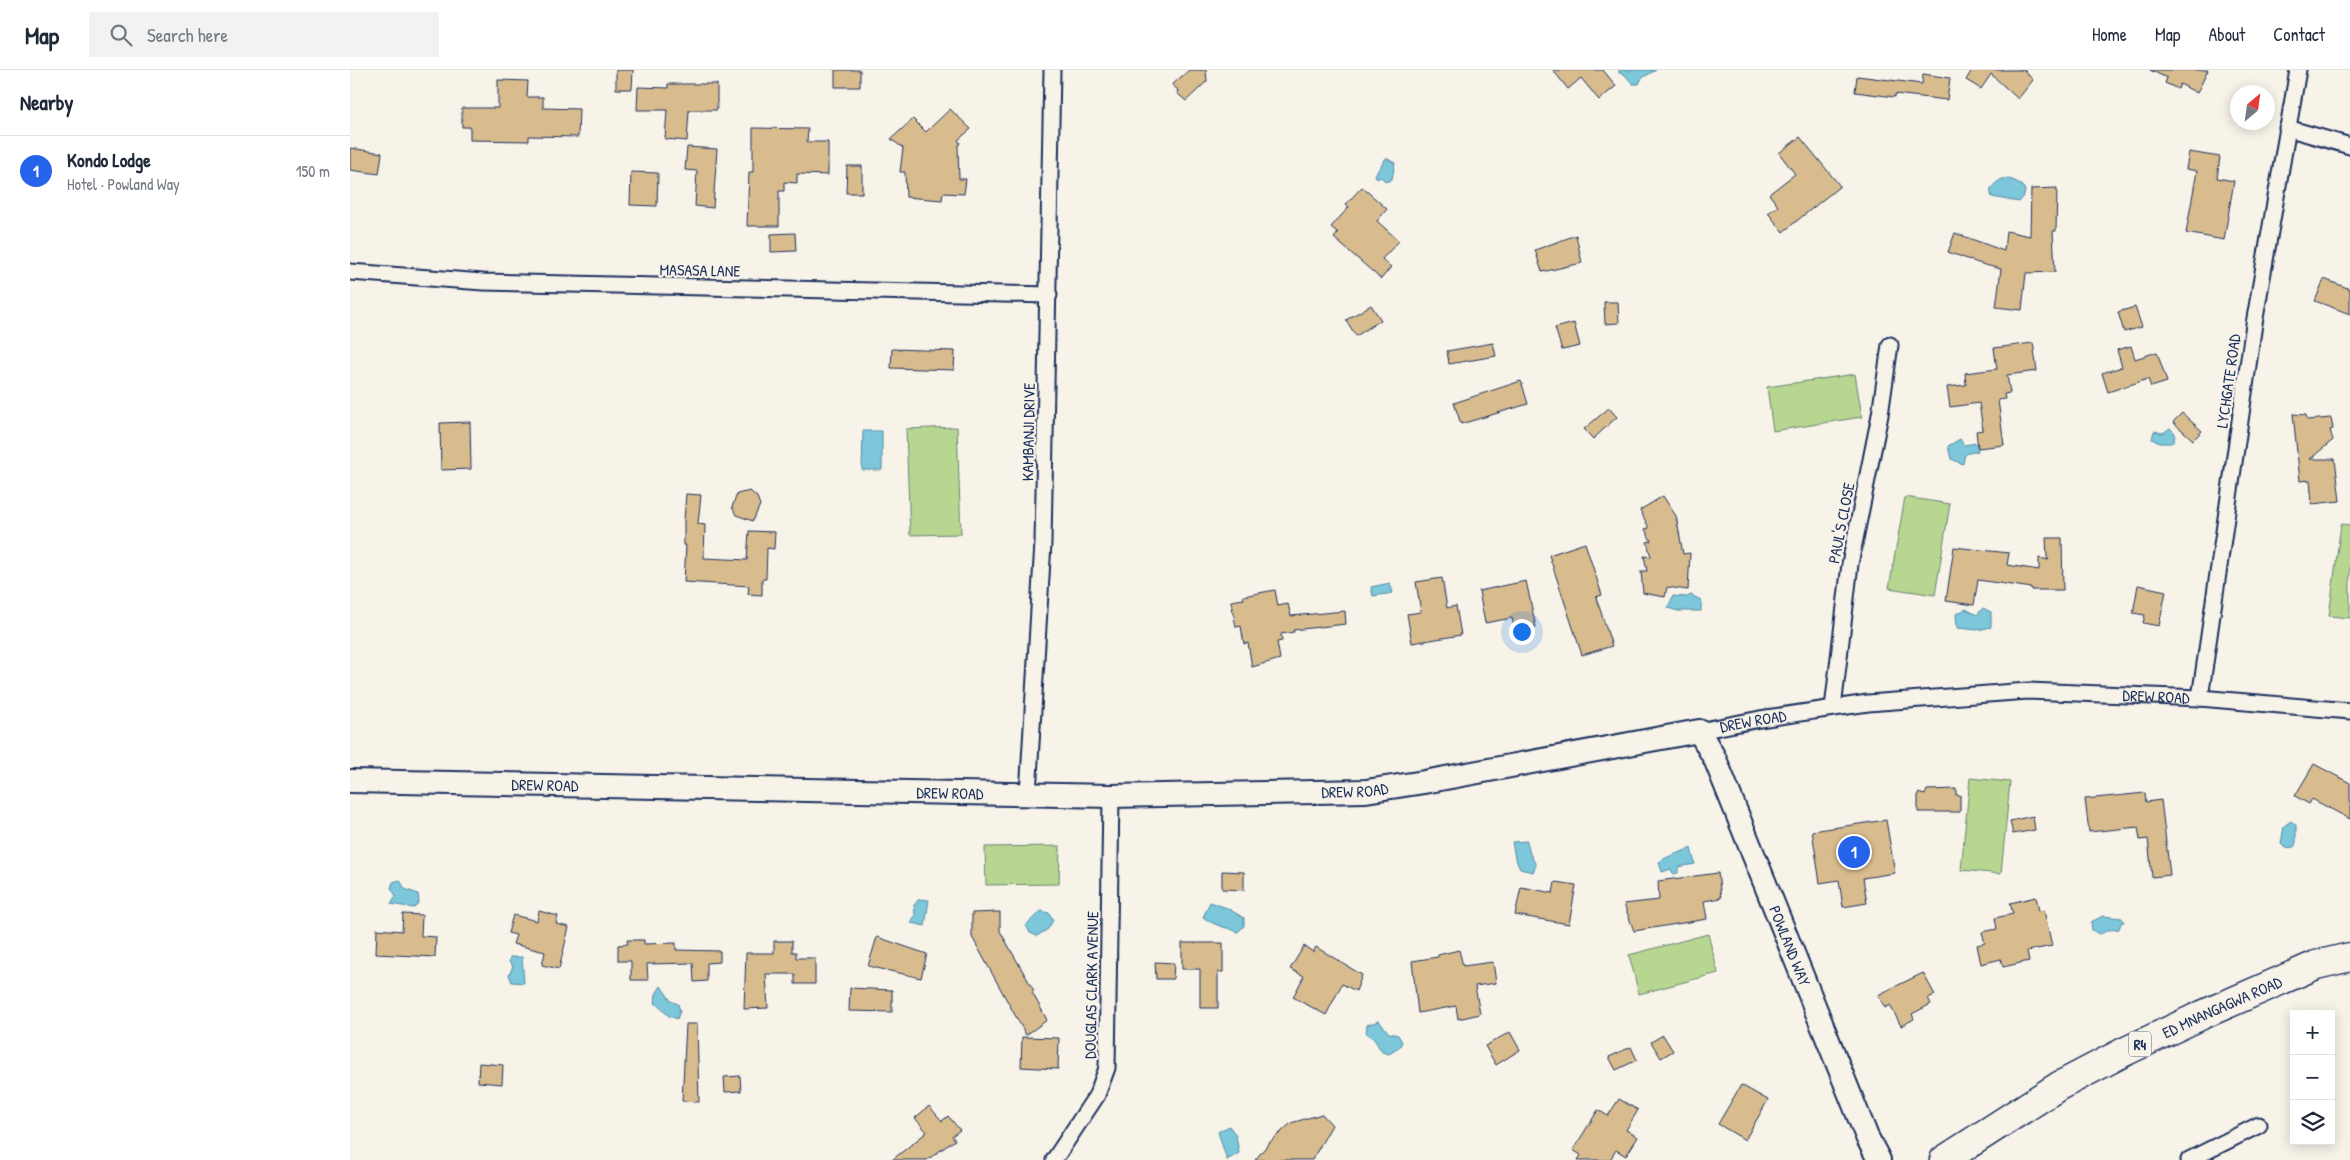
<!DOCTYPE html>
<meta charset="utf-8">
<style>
:root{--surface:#fff;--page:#f2f2f3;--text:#1f2937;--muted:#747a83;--line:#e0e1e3;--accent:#2563eb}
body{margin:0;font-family:"Patrick Hand",sans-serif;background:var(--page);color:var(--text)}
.controls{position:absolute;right:15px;bottom:15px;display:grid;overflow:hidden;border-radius:0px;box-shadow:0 2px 12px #0003}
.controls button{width:45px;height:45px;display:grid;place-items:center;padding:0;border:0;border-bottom:1px solid var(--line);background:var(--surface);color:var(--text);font:25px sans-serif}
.compass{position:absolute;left:1880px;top:15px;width:45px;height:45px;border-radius:50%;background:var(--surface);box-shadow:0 2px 12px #0003;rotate:29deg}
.you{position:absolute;left:1171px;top:561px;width:18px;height:18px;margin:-12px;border:4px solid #fff;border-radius:50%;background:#1a73e8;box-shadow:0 0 0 8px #1a73e833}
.badge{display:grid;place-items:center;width:32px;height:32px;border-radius:50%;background:var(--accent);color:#fff;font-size:16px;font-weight:700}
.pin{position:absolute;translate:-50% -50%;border:2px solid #fff;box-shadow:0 1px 5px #0006}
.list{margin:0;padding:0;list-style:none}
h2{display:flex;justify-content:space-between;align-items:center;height:65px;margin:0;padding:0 20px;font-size:21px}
h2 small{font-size:16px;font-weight:400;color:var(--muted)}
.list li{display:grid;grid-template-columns:32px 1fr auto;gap:15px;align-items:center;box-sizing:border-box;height:70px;padding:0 20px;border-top:1px solid var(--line)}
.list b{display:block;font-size:19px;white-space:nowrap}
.list p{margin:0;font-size:16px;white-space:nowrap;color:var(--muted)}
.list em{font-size:16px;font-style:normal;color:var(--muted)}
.icon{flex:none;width:28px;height:28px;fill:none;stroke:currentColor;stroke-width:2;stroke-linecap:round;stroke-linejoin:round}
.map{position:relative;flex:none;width:2000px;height:1090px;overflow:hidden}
header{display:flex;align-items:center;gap:30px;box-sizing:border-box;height:70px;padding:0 25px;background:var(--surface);border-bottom:1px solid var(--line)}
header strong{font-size:24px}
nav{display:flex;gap:28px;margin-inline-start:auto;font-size:18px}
.search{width:350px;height:45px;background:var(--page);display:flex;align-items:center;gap:12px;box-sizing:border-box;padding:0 18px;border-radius:0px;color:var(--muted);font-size:19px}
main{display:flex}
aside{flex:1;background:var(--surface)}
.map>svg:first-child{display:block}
.green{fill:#b7d68f;stroke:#698276}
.water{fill:#7bc7da;stroke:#558aa8}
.building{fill:#d9bc8d;stroke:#1b2f5e}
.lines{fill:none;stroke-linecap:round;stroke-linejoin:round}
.street-casing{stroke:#1b2f5e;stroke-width:19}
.secondary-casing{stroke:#1b2f5e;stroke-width:26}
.highway-casing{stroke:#1b2f5e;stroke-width:31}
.street{stroke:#f7f3e8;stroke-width:15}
.secondary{stroke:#f7f3e8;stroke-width:22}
.highway{stroke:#f7f3e8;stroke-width:28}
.labels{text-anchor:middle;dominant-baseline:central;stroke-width:4.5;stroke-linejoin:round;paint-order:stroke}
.shield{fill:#f7f3e8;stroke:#5d6a87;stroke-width:1}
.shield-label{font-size:15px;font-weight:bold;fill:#1b2f5e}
.street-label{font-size:16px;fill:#1b2f5e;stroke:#f7f3e8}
</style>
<header>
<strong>Map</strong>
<div class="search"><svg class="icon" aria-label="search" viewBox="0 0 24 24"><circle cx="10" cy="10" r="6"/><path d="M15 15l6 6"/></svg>Search here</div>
<nav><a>Home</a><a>Map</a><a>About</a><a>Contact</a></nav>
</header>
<main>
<aside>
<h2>Nearby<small></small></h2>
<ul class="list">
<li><span class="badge">1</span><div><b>Kondo Lodge</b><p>Hotel · Powland Way</p></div><em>150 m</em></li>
</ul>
</aside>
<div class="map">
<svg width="2000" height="1090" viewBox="0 0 2000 1090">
<rect width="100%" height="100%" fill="#f7f3e8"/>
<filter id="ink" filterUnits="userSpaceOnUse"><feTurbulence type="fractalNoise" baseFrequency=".02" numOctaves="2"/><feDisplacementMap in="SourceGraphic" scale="10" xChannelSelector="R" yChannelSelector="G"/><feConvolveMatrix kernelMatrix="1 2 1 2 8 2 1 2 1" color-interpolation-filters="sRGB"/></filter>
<g filter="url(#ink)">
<path class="green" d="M1505 304 1512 347 1423 361 1417 317Z
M607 357 611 464 560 465 556 359Z
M1555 427 1600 434 1585 525 1539 518Z
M1991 454 2000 455V548L1979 546Z
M1620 708 1660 712 1651 804 1611 800Z
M710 776 709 814 636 815 635 777Z
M1358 864 1368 903 1289 924 1279 885Z"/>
<path class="water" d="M1269 0H1306L1292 8 1289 14H1283L1274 4 1269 3Z
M1036 88 1045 93 1042 109 1036 112 1031 107 1027 109 1025 105Z
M1652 109C1661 108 1670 112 1675 120L1674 126 1669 132 1642 127C1638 118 1644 114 1652 109Z
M1820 358 1825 363 1824 371 1821 373H1809L1802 369 1804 361 1813 363Z
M513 361H532V400H512Z
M1610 369 1614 375 1626 373 1628 381 1615 384 1613 394 1601 389 1598 376Z
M1040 513 1043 523 1023 526 1021 517Z
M1341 525 1351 530V541H1328L1318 538 1323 526 1337 527Z
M1633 538 1641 542V557L1628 560 1607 558 1606 544 1616 539 1627 545Z
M1941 751 1946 755V773L1944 777 1935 778 1931 774 1934 756Z
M1177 771 1180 784 1186 795 1183 802 1170 799 1165 788 1162 772Z
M1341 778 1345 794 1328 797V803L1323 804 1321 799 1312 802 1309 792C1319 785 1330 783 1341 778Z
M50 810 55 819 68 824 69 832 64 838 41 834 46 826 41 818 43 812Z
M569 829 579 830 575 856 561 853 565 845 564 835Z
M860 832 877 838 894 848V856L888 862C874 856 866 857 853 847Z
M691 841 699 843 703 850 698 859 687 866 680 863 676 855Z
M1753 846 1772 848 1774 852 1771 853 1769 859 1759 860 1750 864 1742 860 1741 852Z
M160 887H172L174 913 162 912 159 905 163 896 159 892Z
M311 916 321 931 328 934 330 941 327 949 319 946 305 933 306 924Z
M1029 951 1039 963 1048 965 1052 972 1049 978 1039 984 1032 982 1024 969 1016 963 1017 955Z
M879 1056 886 1065 889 1083 877 1090 868 1062Z"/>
<path class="building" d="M266 0H283L282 19H266Z
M485 0H510V17H485Z
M839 0H856L857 11 836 31 827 23 828 20 822 15Z
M1203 0H1253L1266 16 1249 30 1231 8 1218 19Z
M1622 0H1674L1683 10 1668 29 1641 4 1631 19 1616 10Z
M1800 0H1858L1847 23 1830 14 1828 19 1815 13 1817 8Z
M1573 4 1600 8 1597 30 1545 24V27L1505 22 1507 6 1572 14Z
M148 10 178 11 177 27H193V38L229 39 228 67 179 66V71L120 70V57H112V38H148Z
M318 14H367V40H339L337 71 315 69 317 40H287L288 17 318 18Z
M600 39 621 59 608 70 610 73 608 76 609 109H616L614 124 593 123 592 130 556 127 555 102H550L553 78 541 69 563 49 576 62Z
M403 58 458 59 457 72H478V105L447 104V113L434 112V121H429V156H397L399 102H403Z
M1450 67 1490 116 1433 162 1418 143 1428 136 1419 124 1445 104 1429 83Z
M337 77 367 79 363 138 345 136 347 101 335 100Z
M0 78 32 83 29 104 0 100Z
M1839 82 1870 87 1867 108 1884 111 1874 170 1836 163 1847 101 1836 99Z
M497 96H512V123H496Z
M281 102 308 103 307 136 280 135Z
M1012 117 1037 139 1027 151 1049 171 1032 189 1041 197 1031 209 984 168 988 163 981 157 999 137 996 134Z
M1707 118 1706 161H1703L1705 202 1676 203 1672 240 1646 237 1651 199 1631 194 1598 182 1605 163 1654 181 1656 161 1680 166 1681 119Z
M445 163 446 181 421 182V164Z
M1226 165 1232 193 1192 202 1185 180Z
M1974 209 2000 219V244L1965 231Z
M1254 232H1268L1269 253 1255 254Z
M1021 235 1031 250 1006 266 996 250Z
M1785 237 1792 257 1774 262 1768 242Z
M1224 253 1230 276 1212 280 1205 258Z
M1143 273 1146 286 1099 294 1097 281Z
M1683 273 1687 301 1657 305 1660 323 1654 324 1655 329 1648 330 1654 375 1628 378 1626 361 1633 360 1629 333 1600 337 1597 317 1616 315 1615 303 1647 299 1644 278Z
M1781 276 1785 289 1807 282 1817 312 1801 317 1798 309 1758 322 1752 303 1772 297 1767 280Z
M542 279 605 281 604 300 541 298Z
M1171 311 1178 334 1111 354 1104 333Z
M1259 338 1267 347 1243 369 1234 359Z
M1832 343 1852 361 1843 370 1823 352Z
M1943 344 1956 345 1957 350 1981 348 1983 359 1980 360 1983 370 1960 389H1985L1990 431 1962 434 1960 410 1950 411Z
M120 352 121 399 91 400 90 353Z
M400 421 407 427 410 435 403 451 386 445 382 437 387 424Z
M336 424 351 425 348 454 355 455 354 488 397 490 399 461 425 462 424 479 417 478 416 509H412V525L398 524 399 516 334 512 336 475H334V450Z
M1313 426 1326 446 1333 484 1340 483 1338 520 1317 517 1315 527 1293 523 1291 501H1297L1294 486 1301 487 1297 472 1301 471 1295 459 1299 458 1290 440Z
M1696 468H1712L1713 520H1682V518L1628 510 1624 535 1596 531 1604 477 1659 483 1657 495 1689 500V488L1699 490 1697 488Z
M1235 473 1252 525 1246 527 1262 576 1232 585 1199 485Z
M1092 508 1097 538 1106 536 1111 565 1062 573 1057 544 1071 542 1066 512Z
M1176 511 1186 557 1165 562 1162 548 1135 553 1129 521Z
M1788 515 1816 521 1809 556 1793 553 1795 545 1783 543Z
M925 520 928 536 938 534 941 546 995 541 996 554 943 560 944 562 931 564 932 571 927 572 930 589 902 597 898 573 894 574 891 556 886 557 881 531 894 529 893 526Z
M1964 694 2000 713V749L1962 729 1959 734 1945 726Z
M1606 719V725H1610V742H1568V723L1575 725 1577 720Z
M1795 723 1796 732 1811 730 1820 805 1802 807 1798 769 1790 770 1788 757 1739 762 1735 729Z
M1683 746 1685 760 1663 764 1660 751Z
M1536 750 1545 803 1513 808 1517 833 1493 837 1489 810 1470 813 1462 761Z
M872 801 894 802V820L872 819Z
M1368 803 1371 828 1354 831 1357 849 1284 861 1274 834 1309 830 1308 811Z
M1205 812 1226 815 1219 854 1165 845 1171 817 1203 823Z
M1686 827 1689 841 1694 840 1702 876 1677 881 1679 891 1653 897 1651 889 1631 894 1627 875 1635 873 1632 862 1647 859 1645 848 1663 844 1660 833Z
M189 841 208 846 206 854 219 857 209 899 192 895 195 882 163 874 166 865 158 863 163 845 187 851Z
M650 842V861L684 921 682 922 697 950 676 965 622 867V843Z
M53 844 72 845 71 866 86 867 85 887 26 884 27 859 52 861Z
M527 867 577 884 571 908 518 896Z
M277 870H294V874L326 873V880L370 881V892L357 893V911L344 912 343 893 297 894 298 910H281V891H268V875L278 874Z
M424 871H442V882H446V888H465V914H445V904H416L418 938 394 939 396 883H424Z
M832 873H873V902H868V938H850V899H832Z
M954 876 963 882 966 877 1012 905 1006 921 992 914 976 945 943 927 954 906 940 899Z
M1109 880 1113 896 1143 892 1146 913 1125 916 1130 944 1108 949 1106 936 1068 943 1062 891 1088 887V885Z
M805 892 824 893 823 909H806Z
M1573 903 1585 925 1578 928 1581 934 1562 944 1564 949 1551 956 1540 935 1535 938 1528 925Z
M500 918 542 920V942L499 941Z
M336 954H347L349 1032 332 1031Z
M1160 962 1170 980 1146 995 1135 976Z
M1313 965 1323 981 1311 988 1301 972Z
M672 967 709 968 708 999 671 997Z
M1281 977 1287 990 1266 1000 1259 987Z
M129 993 153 995 152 1014 128 1012Z
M390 1006 391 1021 375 1022 374 1007Z
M1391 1015 1418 1030 1395 1070 1368 1054Z
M1269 1029 1288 1040 1276 1060 1288 1067 1276 1086 1266 1080 1260 1090H1228L1231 1085 1223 1080 1248 1040 1258 1046Z
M579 1036 592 1051 598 1046 610 1060 602 1066 605 1070 577 1090H542L577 1062 565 1048Z
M972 1044 982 1055 962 1090H905L919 1073 941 1053Z"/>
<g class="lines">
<g class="street-casing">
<g id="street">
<path d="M1937 58 2000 76"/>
<path d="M0 202 133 212 699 225"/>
<path d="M1850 628 1904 254 1948 0"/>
<path d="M1483 638 1500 494 1530 345 1540 275"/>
<path id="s1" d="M1349 661 1410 649 1518 633 1678 621 1850 628 2000 641"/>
<path d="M678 724 693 473 702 0"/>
<path d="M704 1090 747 1025 757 998 761 726"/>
<path d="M1839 1090 1909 1055"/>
</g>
</g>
<g class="secondary-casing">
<g id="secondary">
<path id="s2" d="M0 711 761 726 1016 721 1074 712 1349 661 1365 689 1517 1067 1529 1090"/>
</g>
</g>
<g class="highway-casing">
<g id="highway">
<path id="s3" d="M1594 1090 1709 1016 1774 982 1852 945 1966 895 2000 887"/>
</g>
</g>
<use href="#street" class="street"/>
<use href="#secondary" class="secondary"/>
<use href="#highway" class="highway"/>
</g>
</g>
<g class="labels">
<rect class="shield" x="1779" y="961.5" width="22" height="25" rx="4"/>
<g class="shield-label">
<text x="1790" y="974">R4</text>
</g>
<g class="street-label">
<text transform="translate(350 200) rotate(1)">MASASA LANE</text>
<text transform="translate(1878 311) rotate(-82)">LYCHGATE ROAD</text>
<text transform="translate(678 362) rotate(-89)">KAMBANJI DRIVE</text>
<text transform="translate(1491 453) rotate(-79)">PAUL'S CLOSE</text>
<text stroke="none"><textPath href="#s1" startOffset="460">DREW ROAD</textPath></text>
<text stroke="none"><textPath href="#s1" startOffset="55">DREW ROAD</textPath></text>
<text stroke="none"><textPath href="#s2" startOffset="195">DREW ROAD</textPath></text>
<text stroke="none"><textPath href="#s2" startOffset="1005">DREW ROAD</textPath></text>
<text stroke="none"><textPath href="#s2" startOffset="600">DREW ROAD</textPath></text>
<text stroke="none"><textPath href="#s2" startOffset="1588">POWLAND WAY</textPath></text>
<text transform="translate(741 915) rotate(-89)">DOUGLAS CLARK AVENUE</text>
<text stroke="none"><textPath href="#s3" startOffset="318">ED MNANGAGWA ROAD</textPath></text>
</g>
</g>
</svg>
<div class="controls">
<button>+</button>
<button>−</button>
<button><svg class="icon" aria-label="layers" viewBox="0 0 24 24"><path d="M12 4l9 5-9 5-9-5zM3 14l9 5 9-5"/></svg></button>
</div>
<svg class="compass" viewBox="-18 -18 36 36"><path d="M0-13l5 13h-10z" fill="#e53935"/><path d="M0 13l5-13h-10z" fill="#747a83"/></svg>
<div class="you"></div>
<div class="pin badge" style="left:1504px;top:782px">1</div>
</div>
</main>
